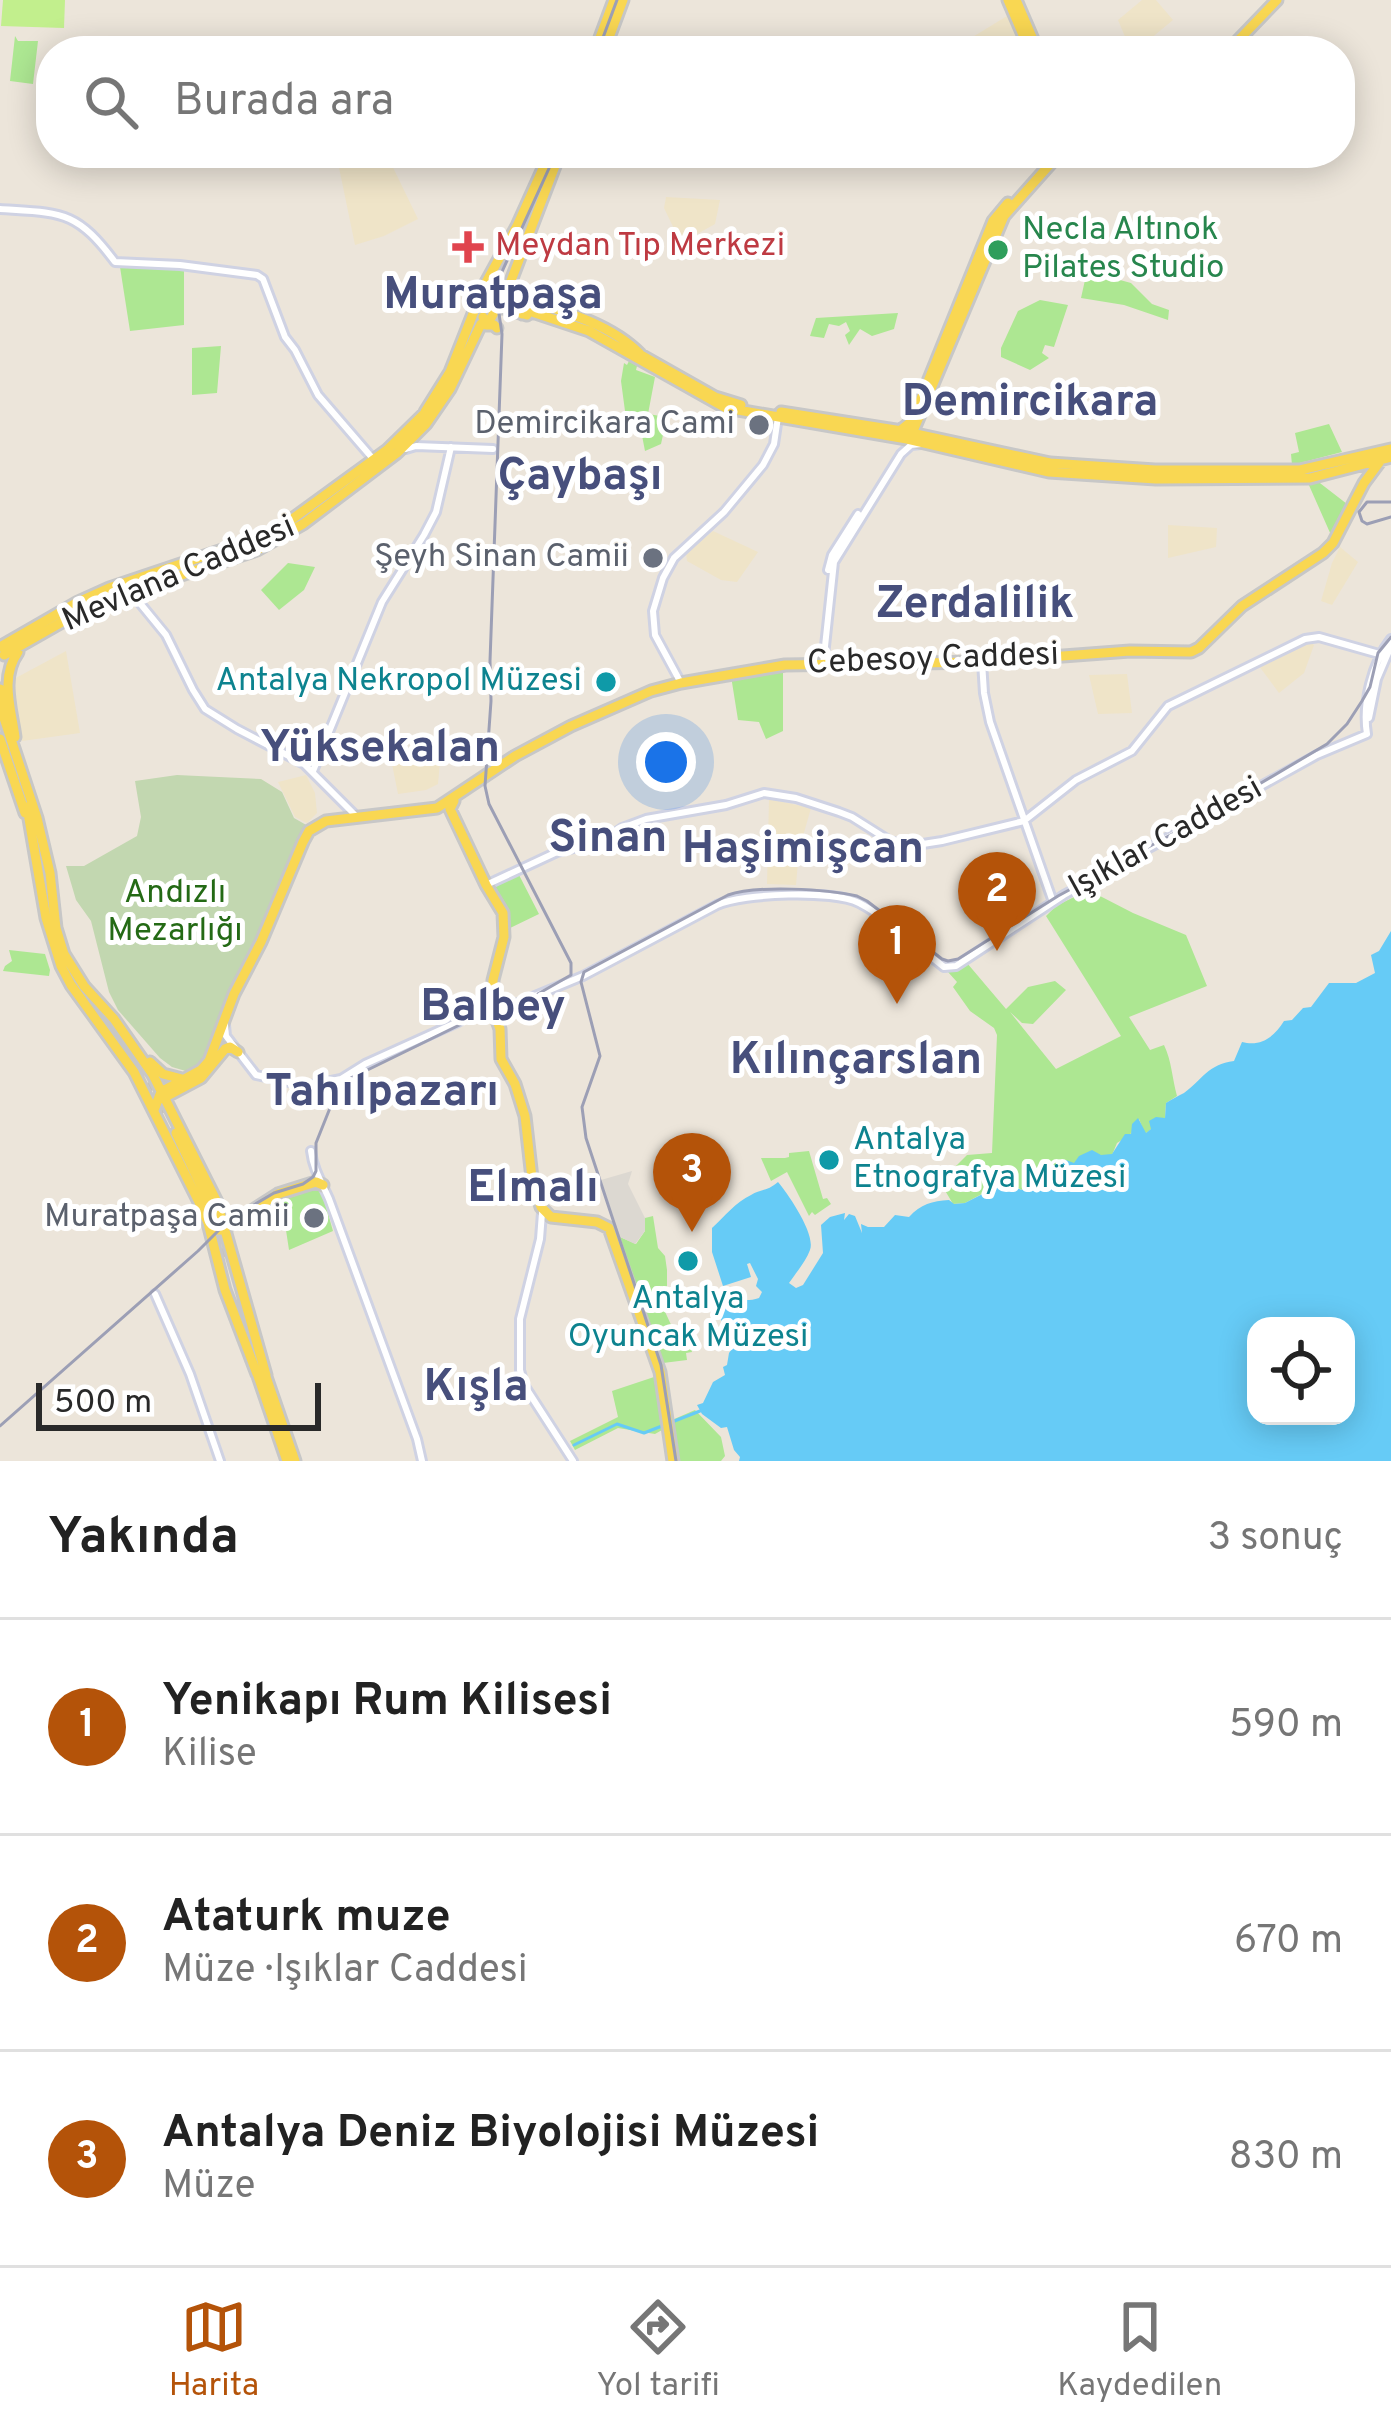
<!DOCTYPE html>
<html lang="tr">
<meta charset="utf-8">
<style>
:root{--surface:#fff;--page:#f6f6f6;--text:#222;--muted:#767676;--line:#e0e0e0;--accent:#b45309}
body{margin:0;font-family:Overpass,sans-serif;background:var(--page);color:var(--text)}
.controls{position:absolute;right:36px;bottom:36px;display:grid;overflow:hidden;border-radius:24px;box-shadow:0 6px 30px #0003}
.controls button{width:108px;height:108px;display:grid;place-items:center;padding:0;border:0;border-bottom:3px solid var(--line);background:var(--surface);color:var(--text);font:60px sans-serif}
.scale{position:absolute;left:36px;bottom:30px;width:285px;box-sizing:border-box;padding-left:12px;border:6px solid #292929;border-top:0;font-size:33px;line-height:42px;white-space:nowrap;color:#292929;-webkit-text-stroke:9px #fff;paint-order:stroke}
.you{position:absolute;left:666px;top:762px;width:42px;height:42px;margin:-30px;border:9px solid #fff;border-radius:50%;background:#1a73e8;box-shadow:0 0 0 18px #1a73e833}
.badge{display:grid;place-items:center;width:78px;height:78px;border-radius:50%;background:var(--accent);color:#fff;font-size:39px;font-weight:700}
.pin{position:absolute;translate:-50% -99px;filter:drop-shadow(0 3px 6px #0008)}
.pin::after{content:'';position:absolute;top:63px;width:42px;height:36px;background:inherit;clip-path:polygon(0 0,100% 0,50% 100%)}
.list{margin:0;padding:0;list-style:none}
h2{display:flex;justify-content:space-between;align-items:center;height:156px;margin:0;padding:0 48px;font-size:51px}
h2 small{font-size:39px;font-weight:400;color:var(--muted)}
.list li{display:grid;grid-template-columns:78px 1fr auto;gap:36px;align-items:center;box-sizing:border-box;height:216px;padding:0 48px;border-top:3px solid var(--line)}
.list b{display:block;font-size:45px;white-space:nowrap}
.list p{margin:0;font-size:39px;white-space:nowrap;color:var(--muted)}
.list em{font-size:39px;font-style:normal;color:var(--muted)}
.icon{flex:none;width:66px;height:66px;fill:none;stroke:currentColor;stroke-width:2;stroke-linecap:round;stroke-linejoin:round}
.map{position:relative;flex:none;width:1391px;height:1461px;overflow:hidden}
.search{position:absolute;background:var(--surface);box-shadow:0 6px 30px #0003;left:36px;right:36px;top:36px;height:132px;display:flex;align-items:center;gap:30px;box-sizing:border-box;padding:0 42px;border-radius:48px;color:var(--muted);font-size:45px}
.sheet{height:804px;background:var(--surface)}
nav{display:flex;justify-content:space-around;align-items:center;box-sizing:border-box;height:168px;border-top:3px solid var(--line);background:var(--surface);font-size:33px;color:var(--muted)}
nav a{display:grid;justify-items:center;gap:6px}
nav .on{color:var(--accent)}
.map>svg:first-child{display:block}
.education{fill:#efe4c8}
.green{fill:#ade792}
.cemetery{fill:#c2d7b0}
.pitch{fill:#c2ef8d}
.plaza{fill:#dcd8d1}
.water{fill:#66cbf6;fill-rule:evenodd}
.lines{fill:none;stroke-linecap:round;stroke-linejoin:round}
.stream{stroke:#66cbf6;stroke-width:3}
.major-tunnel{stroke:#c5bfb7;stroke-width:9;stroke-dasharray:9 4.5;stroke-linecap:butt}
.minor-casing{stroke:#cfd2e3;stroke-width:12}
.major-casing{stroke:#c7c7c7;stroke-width:15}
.minor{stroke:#fff;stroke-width:6}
.major{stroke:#f9d752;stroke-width:9}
.tram{stroke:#9c9fb5;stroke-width:3}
.health-dot{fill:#e0444e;stroke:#fff;stroke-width:4.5}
.leisure-dot{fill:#2e9e5b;stroke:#fff;stroke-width:4.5}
.worship-dot{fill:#6b7280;stroke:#fff;stroke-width:4.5}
.culture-dot{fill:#0f9aa8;stroke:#fff;stroke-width:4.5}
.labels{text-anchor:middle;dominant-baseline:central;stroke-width:10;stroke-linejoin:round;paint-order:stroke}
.leisure-label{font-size:33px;fill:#27864d;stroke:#fff;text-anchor:start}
.health-label{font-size:33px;fill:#be3a42;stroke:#fff;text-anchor:start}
.worship-label{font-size:33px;fill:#5b616d;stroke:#fff;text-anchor:end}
.street-label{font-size:33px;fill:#292929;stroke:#fff}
.culture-label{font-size:33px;fill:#0d838f;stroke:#fff;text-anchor:end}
.park-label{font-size:33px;fill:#246a15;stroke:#fff}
.district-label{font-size:45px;font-weight:bold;fill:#474f7c;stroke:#fff}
</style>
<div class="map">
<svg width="1391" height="1461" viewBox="0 0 1391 1461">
<rect width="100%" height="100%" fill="#ece5da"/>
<path class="education" d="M1142 0H1156L1173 20 1138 49 1131 51 1118 20Z
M1007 16 1017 38 996 51H954L953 49Z
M336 153H386L418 219 384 236 355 245Z
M666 197 720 200 715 224 681 243 664 208Z
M1168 525 1217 528 1216 547 1168 558Z
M713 531 758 552 737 582 721 580 687 561 686 553Z
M1340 547 1358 562 1332 605 1321 601 1332 563Z
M1311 642 1314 645 1304 673 1279 693 1259 666Z
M66 651 80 733 22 741 12 680Z
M1127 674 1132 713 1098 714 1089 675Z
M400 751H441L438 784 426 790 398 794 392 764 400 763Z
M306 775 315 793 317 813 307 823 295 817 278 782Z
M769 799 811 808 799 850 796 885 767 884Z"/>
<path class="green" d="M15 36 18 41H38L33 84 10 81Z
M120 267 184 270V325L130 331Z
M1087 271 1131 283 1152 304 1169 310 1168 320 1124 305 1081 298Z
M1040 300 1068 305 1054 347 1045 345 1042 353 1049 358 1030 370 1001 357V348L1018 311Z
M898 313 894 329 872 336 860 329 849 345 845 335 850 331 846 322 839 326 829 324 824 338 810 336 816 318Z
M221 346 217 393 192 395V348Z
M629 361 637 366 636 370 655 377 648 414 667 417 661 444 645 451 639 420 625 411 621 381 624 363 627 365Z
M1329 424 1342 452 1292 465 1291 454 1299 452 1295 433Z
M1316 480 1347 504 1331 535 1308 483Z
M288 563 315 567 304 590 279 610 261 590Z
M783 668V731L766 739 759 722 738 720 731 676Z
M518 873 539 914 508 929 506 914 491 886Z
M1078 895 1100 896 1133 913 1186 935 1207 986 1129 1017 1150 1050 1164 1045C1172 1062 1172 1078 1177 1096L1166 1103 1165 1118 1145 1134 1139 1119 1130 1135 1117 1143 1112 1155 1062 1167 1060 1172 1034 1179 1022 1190 1006 1181 965 1203 953 1204 940 1182 967 1155 992 1153 997 1035 994 1028 970 1011 953 987 957 982 948 972 967 963 1006 1009 1028 987 1055 981 1066 990 1033 1024 1022 1023 1010 1012 1056 1069 1121 1036 1046 916 1056 906Z
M9 950 45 954 50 970 49 976 3 971 5 966 12 961Z
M809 1151 823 1199 827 1198 831 1204 815 1215 812 1212 809 1216 787 1172 771 1181 761 1158H785L789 1157V1153Z
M314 1188 321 1189 333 1231 289 1250 281 1197Z
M653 1216 658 1248 665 1256 667 1270V1294L664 1298 655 1292 639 1296 620 1237 636 1244 645 1231V1218Z
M652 1299H657L661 1303 679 1342 691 1347 692 1352 686 1353 687 1360 663 1363 640 1303Z
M657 1376 662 1430 655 1434 618 1428 575 1450 570 1441 618 1417 612 1391Z
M695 1410 721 1437 725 1456 721 1461H680L672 1420Z"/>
<path class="cemetery" d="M177 775 261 779 282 792 294 818 308 826 240 972 207 1055 197 1067 189 1072 172 1067 160 1058 118 1010 109 992 91 921 76 900 66 866H84L137 836 141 817 135 781Z"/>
<path class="pitch" d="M3 0H65L64 28 1 26Z"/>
<path class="plaza" d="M632 1171 628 1184 645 1218V1231L635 1244 620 1237 601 1180Z"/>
<path class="water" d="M1391 931V1461H739L740 1457 734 1450 727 1427 721 1428 702 1414 697 1405 703 1403 713 1382 725 1375 723 1367 727 1365 729 1353 734 1346 730 1342 736 1335 728 1321 722 1322 716 1305C732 1294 742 1304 759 1298L762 1292 756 1286 758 1279 750 1263 747 1264 751 1277 723 1286 712 1252V1228C724 1217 736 1202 751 1195 761 1189 768 1191 778 1182 788 1194 816 1234 810 1250 806 1261 796 1273 789 1283L796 1288 803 1285 823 1253 821 1225 830 1217 845 1213 844 1220 849 1214 855 1216 862 1233 861 1224 868 1227H884L895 1215 909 1217C921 1204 932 1201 949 1200L954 1204 965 1203 1004 1183 1022 1190 1049 1171 1060 1172 1062 1162 1066 1160 1074 1163 1079 1156 1092 1150 1101 1155 1112 1154 1125 1134H1131L1132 1124 1138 1118 1146 1133 1151 1129 1149 1121 1156 1117 1165 1118 1166 1103C1172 1099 1178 1096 1184 1093 1202 1080 1208 1064 1234 1061L1242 1042C1261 1047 1274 1037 1284 1021L1292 1020 1303 1008 1311 1007 1329 983H1356L1375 973 1371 955 1379 951ZM1256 1326H1346V1416H1256Z"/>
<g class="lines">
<path class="stream" d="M574 1445 617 1424 644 1433 700 1411"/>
<path class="major-tunnel" d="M478 321C491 301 501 298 524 305
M0 652 1 651
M147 1083 161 1114
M212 1209 226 1261"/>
<g class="minor-casing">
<path id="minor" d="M0 209C62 213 76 210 115 262L180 265 257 275 263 279 285 337 295 350 318 395 374 460
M406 449 416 446 493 449
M828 570 832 555 858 514
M130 591 166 635 193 690 205 709 237 729 304 764 355 815
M982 662 984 693 990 722 1053 902
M823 665 834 562 901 454 911 445 921 444
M681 683 655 635 653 611 663 578 674 558 724 512 763 465 774 444 778 417
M1369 718 1377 679 1391 646
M1367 734C1362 704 1372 663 1391 639
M313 771 382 602 424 535 436 512 451 447
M486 885 557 852 604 841 622 828 646 819 726 805 764 793 796 798 839 812 852 817 890 841 910 846 942 841 1024 821 1076 780 1132 751 1168 706 1305 639 1319 637 1386 656
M500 1022 504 1009 583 976 717 905C744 893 833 890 859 903 888 918 918 947 944 967L956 966 1064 895 1317 755 1367 734
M225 1025 226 1036 256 1075 307 1086 341 1079 365 1064 458 1022 491 1001
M311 1151C313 1169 322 1183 329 1199L417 1439 422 1461
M542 1213 540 1239 520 1319V1370L524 1385 573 1461
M155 1294 190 1374 220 1461"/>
</g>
<g class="major-casing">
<path id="major" d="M1008 0 1030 51
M1016 0 1038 51
M595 51 614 0
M604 51 623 0
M1228 51 1277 0
M485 289 490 304 527 315
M523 309 589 331 726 408 907 439 1049 472 1156 479 1310 478 1391 457
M522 314 517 305 524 299C563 311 611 324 640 354
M483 317 486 325H494L497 328
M491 318 509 286 560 153
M639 354 715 397 741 405
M425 412 450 372 484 286 517 226 550 153
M781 412 902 431 1050 463 1155 470H1300L1391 449
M902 429 912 421 993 221 1008 203
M911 436 1004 216 1060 153
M0 647 78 602 109 588 273 533 387 450 430 408
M4 655 83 610 112 598 257 550 303 524 397 453 426 424 450 389 481 324
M0 689 6 709
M0 706 37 818 50 873 56 928 64 954 84 986 114 1019 153 1075 217 1202 266 1375
M15 737C11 708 0 677 18 652
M0 739 25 813
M454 801 450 809 486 885 503 913 504 937 493 980V1009L500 1029 501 1059 515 1084 525 1116 532 1178 541 1207 551 1217 597 1222 609 1228 660 1372 673 1461
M27 807 46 918 61 966 71 985 134 1072 199 1202 208 1223 225 1290 257 1374
M150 1062 163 1074 182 1079
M169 1095 201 1078 225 1049 230 1047 238 1052
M154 1110 161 1092 201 1070 209 1061 234 994 261 942 303 842 309 831 326 821 437 808 515 756 571 726 651 691 681 683 785 665 982 662 1130 651 1191 652 1199 648 1242 606 1323 553 1333 543 1364 483 1381 460
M176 1133 212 1209
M208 1223 214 1230H222L278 1194 316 1182 323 1185
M256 1370 287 1461
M265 1374 295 1461"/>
</g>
<use href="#minor" class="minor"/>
<use href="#major" class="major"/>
<path class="tram" d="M598 51 617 0
M1391 502H1367L1359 512 1362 521 1367 524 1391 517
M0 1426 198 1251 230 1219 274 1193 303 1184 313 1177 316 1171V1143L338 1088 345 1081 480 1015 536 995 571 975V963L489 804 485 786 491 701 490 661 502 334 495 287 556 153
M676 1461 661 1365 586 1138 582 1107 600 1056 581 982 584 972 728 895C756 885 827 889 857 896L867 901 942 959 948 961 958 959 1058 896 1200 819 1327 744 1347 724 1362 701 1370 687 1378 653 1391 637"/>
</g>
<path class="health-dot" d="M462 229h12v12h12v12h-12v12h-12v-12h-12v-12h12z"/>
<circle class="leisure-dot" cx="998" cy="250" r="12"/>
<g class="worship-dot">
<circle cx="759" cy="425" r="12"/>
<circle cx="653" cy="558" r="12"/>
<circle cx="314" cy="1218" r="12"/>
</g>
<g class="culture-dot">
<circle cx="606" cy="682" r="12"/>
<circle cx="829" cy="1160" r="12"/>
<circle cx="688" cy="1261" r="12"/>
</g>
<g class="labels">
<g class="leisure-label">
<text x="1022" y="231">Necla Altınok<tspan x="1022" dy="38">Pilates Studio</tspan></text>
</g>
<g class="health-label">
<text x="495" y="247">Meydan Tıp Merkezi</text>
</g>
<g class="worship-label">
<text x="735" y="425">Demircikara Cami</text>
<text x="629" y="558">Şeyh Sinan Camii</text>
<text x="290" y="1218">Muratpaşa Camii</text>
</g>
<g class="street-label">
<text transform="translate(179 575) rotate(-23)">Mevlana Caddesi</text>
<text transform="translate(933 660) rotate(-2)">Cebesoy Caddesi</text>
<text transform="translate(1166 839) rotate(-29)">Işıklar Caddesi</text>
</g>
<g class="culture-label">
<text x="582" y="682">Antalya Nekropol Müzesi</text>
<text x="853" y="1141" text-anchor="start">Antalya<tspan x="853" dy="38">Etnografya Müzesi</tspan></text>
<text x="688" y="1300" text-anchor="middle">Antalya<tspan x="688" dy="38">Oyuncak Müzesi</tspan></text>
</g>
<g class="park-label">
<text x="175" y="894">Andızlı<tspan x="175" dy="38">Mezarlığı</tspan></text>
</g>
<g class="district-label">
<text x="493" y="296">Muratpaşa</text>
<text x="1030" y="403">Demircikara</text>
<text x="580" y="477">Çaybaşı</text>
<text x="975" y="605">Zerdalilik</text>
<text x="380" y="749">Yüksekalan</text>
<text x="608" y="839">Sinan</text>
<text x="803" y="850">Haşimişcan</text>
<text x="493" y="1008">Balbey</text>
<text x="856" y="1061">Kılınçarslan</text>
<text x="382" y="1093">Tahılpazarı</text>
<text x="533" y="1189">Elmalı</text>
<text x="476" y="1388">Kışla</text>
</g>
</g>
</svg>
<div class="controls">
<button><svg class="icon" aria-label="locate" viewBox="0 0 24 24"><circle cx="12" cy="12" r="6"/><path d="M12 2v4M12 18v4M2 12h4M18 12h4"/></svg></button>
</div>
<div class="scale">500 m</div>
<div class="you"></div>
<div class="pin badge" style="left:897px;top:1004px">1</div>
<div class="pin badge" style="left:997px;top:951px">2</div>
<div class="pin badge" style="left:692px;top:1232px">3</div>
<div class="search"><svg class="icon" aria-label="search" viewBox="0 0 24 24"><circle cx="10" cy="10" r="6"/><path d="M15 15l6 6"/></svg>Burada ara</div>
</div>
<section class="sheet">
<h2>Yakında<small>3 sonuç</small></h2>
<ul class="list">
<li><span class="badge">1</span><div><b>Yenikapı Rum Kilisesi</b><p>Kilise</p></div><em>590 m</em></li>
<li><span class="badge">2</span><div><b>Ataturk muze</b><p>Müze · Işıklar Caddesi</p></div><em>670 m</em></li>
<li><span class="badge">3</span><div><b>Antalya Deniz Biyolojisi Müzesi</b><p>Müze</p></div><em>830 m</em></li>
</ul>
</section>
<nav>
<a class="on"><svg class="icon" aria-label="map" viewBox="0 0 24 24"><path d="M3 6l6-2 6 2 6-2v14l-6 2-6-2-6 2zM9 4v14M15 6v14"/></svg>Harita</a>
<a><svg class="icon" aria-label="directions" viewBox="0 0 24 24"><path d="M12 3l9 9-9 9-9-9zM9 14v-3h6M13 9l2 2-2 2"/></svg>Yol tarifi</a>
<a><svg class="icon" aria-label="saved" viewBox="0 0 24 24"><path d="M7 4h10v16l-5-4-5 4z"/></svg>Kaydedilen</a>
</nav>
